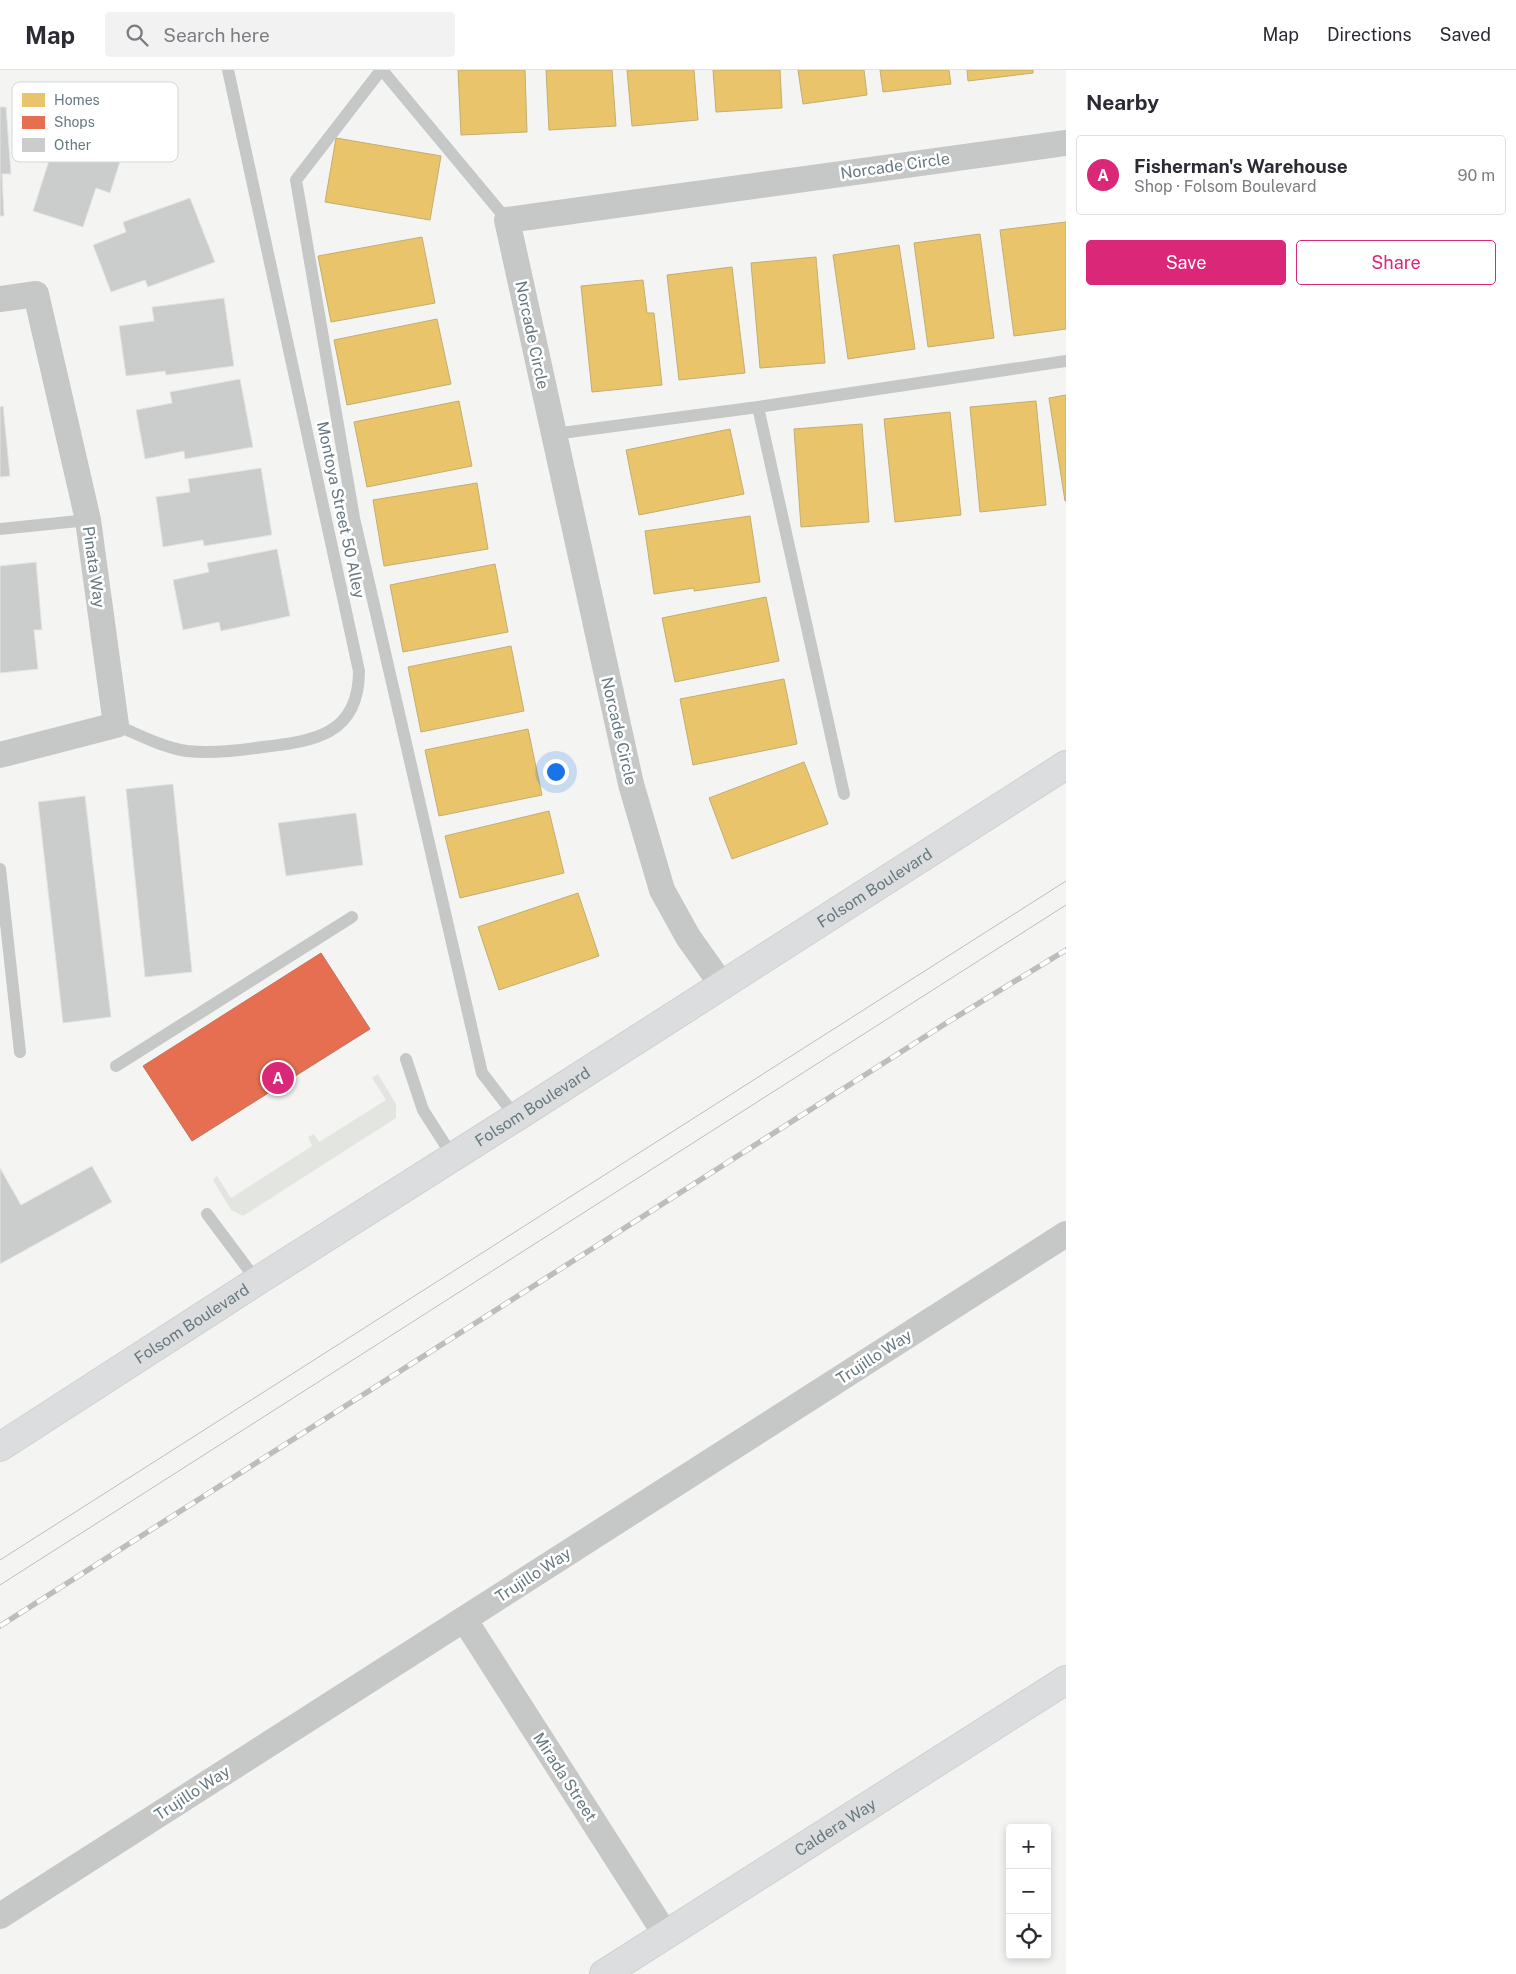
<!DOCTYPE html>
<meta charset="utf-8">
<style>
:root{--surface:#fff;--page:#f2f2f3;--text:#2b2b33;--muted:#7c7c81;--line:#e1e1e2;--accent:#db2777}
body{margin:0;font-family:"Public Sans",sans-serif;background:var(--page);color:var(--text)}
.controls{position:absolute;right:15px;bottom:15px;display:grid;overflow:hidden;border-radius:5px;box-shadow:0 2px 8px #0003}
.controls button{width:45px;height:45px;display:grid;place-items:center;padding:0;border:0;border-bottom:1px solid var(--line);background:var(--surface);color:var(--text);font:25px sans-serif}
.you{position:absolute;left:555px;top:701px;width:18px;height:18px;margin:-12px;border:4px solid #fff;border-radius:50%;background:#1a73e8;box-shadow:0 0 0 8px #1a73e833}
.badge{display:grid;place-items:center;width:32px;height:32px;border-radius:50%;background:var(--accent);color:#fff;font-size:16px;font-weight:700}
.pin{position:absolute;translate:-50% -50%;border:2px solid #fff;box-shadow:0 1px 5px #0006}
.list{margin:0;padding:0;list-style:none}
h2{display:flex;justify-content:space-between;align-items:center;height:65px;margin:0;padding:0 20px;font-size:21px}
h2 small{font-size:16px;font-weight:400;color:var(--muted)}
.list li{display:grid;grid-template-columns:32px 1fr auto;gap:15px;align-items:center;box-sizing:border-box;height:80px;margin:0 10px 10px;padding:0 10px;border:1px solid var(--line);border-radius:5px}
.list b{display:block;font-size:19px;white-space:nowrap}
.list p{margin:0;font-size:16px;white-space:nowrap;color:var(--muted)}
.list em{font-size:16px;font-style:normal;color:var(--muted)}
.actions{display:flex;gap:10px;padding:15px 20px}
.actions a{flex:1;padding:11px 0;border:1px solid var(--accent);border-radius:5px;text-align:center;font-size:18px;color:var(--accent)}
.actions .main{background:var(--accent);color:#fff}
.icon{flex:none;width:28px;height:28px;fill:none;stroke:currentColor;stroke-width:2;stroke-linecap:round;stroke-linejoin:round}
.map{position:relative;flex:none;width:1066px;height:1904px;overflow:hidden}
header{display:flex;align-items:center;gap:30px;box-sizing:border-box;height:70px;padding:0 25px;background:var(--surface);border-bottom:1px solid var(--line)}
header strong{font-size:24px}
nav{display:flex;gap:28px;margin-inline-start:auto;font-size:18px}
.search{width:350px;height:45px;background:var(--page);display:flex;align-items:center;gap:12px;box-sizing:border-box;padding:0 18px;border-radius:5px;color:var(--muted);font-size:19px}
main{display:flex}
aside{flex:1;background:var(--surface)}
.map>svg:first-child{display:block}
.green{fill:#e3e6e0}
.homes{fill:#e9c46a;stroke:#c2ae71}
.shops{fill:#e76f51;stroke:#c0725f}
.building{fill:#cbcdcd;stroke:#e4e4e2}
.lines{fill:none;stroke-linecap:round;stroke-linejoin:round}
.secondary-casing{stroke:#cfd1d1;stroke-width:30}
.lane{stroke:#c6c8c8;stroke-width:12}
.street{stroke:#c6c8c8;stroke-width:26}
.secondary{stroke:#dcddde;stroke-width:28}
.tram{stroke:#bcbebe;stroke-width:1}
.rail-casing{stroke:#bcbebe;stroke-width:5.5}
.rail{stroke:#fff;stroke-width:4;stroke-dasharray:11;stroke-linecap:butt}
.labels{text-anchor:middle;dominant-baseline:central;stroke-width:5;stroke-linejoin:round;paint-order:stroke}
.street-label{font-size:16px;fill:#667981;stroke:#fff}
.key{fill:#fff;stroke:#d1d7d9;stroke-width:1}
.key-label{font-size:14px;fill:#667981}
</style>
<header>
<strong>Map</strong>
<div class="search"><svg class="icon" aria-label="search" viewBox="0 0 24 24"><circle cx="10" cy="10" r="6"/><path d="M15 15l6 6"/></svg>Search here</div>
<nav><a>Map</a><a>Directions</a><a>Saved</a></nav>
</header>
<main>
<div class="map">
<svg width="1066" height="1904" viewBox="0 0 1066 1904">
<rect width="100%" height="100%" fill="#f4f4f3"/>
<path class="green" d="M378 1004 396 1034V1048L243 1146 231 1140 213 1110 217 1106 231 1128 312 1076 308 1067 314 1064 319 1072 386 1030 372 1008Z"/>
<path class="homes" d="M458 0H525L527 62 461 65Z
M546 0H612L616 56 549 60Z
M627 0H694L698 50 632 56Z
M713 0H780L782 38 716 42Z
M798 0H864L867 25 803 34Z
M880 0H949L951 14 883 22Z
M967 0H1033V3L968 11Z
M336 68 441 86 430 150 325 132Z
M1066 152V259L1014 266 1000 160Z
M980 164 994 268 928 277 914 173Z
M422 167 435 233 331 252 318 186Z
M899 175 915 279 848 289 833 185Z
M816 187 825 293 760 298 751 193Z
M732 197 745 303 679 310 667 205Z
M643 210 647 243H654L662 315 592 322 581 216Z
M437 249 451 314 347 335 334 270Z
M1066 325V431H1065L1049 328Z
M459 331 472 396 367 417 354 352Z
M1036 331 1046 435 980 442 970 337Z
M950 342 961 445 895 452 884 349Z
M862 354 869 452 801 457 794 359Z
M730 359 744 424 639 445 626 380Z
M477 413 488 479 384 496 373 430Z
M750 446 760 512 694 521V518L654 524 645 461Z
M495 494 508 562 403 582 390 515Z
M766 527 779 591 675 612 662 548Z
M511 576 524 641 421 662 408 597Z
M784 609 797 674 693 695 680 629Z
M528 659 542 725 439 746 425 680Z
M804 692 828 754 732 789 709 728Z
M549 741 564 803 460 828 445 766Z
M578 823 599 886 499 920 478 857Z"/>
<path class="shops" d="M321 883 370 959 192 1071 143 996Z"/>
<path class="building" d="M0 37H6L11 104H2L4 146H0Z
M66 37 131 57 110 123 96 118 83 157 33 141Z
M190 128 215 192 148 217 145 210 111 222 93 175 126 162 123 152Z
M224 228 234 296 166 305 165 301 126 306 119 256 154 251 152 237Z
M240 309 253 377 185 389 184 381 145 389 136 340 172 333 170 322Z
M3 336 10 406 0 407V337Z
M261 398 272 465 204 476 203 470 163 477 156 427 190 422 188 409Z
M277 479 290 546 221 561 219 552 183 560 173 510 209 502 207 493Z
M36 492 42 560H34L38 599 0 603V496Z
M173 714 192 902 145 907 126 719Z
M85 726 111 947 63 953 38 732Z
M356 743 363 795 286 806 278 753Z
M92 1096 112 1132 0 1194V1098L21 1135Z"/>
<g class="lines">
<g class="secondary-casing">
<g id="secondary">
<path id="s1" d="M0 1377 257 1211 516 1047 1066 695"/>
<path id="s2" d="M604 1904 1066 1610"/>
</g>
</g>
<path class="lane" d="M381 0 296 110 354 448 482 1003 516 1047
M382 0 507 150
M758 337 844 724
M554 364 758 337 1066 291
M0 459 88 450
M116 655C139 665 162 677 187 681 212 684 237 681 263 677 314 671 359 665 359 601L228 0
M0 799 20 982
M406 989 423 1040 453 1087
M116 996 352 847
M207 1144 257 1211"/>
<path class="street" d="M0 229 36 224 88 450 116 655 0 685
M722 915 688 867 662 820 631 714 507 150 1066 73
M464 1549 666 1865
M0 1846 1066 1164"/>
<use href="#secondary" class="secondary"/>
<path class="tram" d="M0 1490 1066 811
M0 1515 1066 835"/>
<g class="rail-casing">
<path id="rail" d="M0 1556 948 952 1066 880"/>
</g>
<use href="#rail" class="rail"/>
</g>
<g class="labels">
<g class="street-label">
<text transform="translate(895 96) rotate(-8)">Norcade Circle</text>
<text transform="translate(532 265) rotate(78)">Norcade Circle</text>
<text transform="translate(341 440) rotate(78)">Montoya Street 50 Alley</text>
<text transform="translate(94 497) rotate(82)">Pinata Way</text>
<text transform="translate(619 661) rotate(77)">Norcade Circle</text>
<text stroke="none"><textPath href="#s1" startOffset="1038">Folsom Boulevard</textPath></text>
<text stroke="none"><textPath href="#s1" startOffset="632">Folsom Boulevard</textPath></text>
<text stroke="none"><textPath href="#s1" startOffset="228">Folsom Boulevard</textPath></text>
<text transform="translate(874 1287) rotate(-33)">Trujillo Way</text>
<text transform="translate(533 1505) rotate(-33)">Trujillo Way</text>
<text transform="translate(565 1707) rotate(57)">Mirada Street</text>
<text transform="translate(192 1723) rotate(-33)">Trujillo Way</text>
<text stroke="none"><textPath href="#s2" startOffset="274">Caldera Way</textPath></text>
</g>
</g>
<rect x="12" y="12" width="166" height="80" rx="8" class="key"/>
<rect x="22" y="23" width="23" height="14" fill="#e9c46a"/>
<rect x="22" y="46" width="23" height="13" fill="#e76f51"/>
<rect x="22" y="68" width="23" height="14" fill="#cbcdcd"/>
<g class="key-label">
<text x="54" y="35">Homes</text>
<text x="54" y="57">Shops</text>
<text x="54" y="80">Other</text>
</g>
</svg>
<div class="controls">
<button>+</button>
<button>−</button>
<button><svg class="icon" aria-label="locate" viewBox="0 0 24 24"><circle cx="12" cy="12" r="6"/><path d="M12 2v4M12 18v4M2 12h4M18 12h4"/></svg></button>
</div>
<div class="you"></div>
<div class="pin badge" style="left:278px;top:1008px">A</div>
</div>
<aside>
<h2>Nearby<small></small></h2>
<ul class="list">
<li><span class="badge">A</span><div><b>Fisherman's Warehouse</b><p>Shop · Folsom Boulevard</p></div><em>90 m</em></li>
</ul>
<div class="actions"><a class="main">Save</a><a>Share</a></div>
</aside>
</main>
